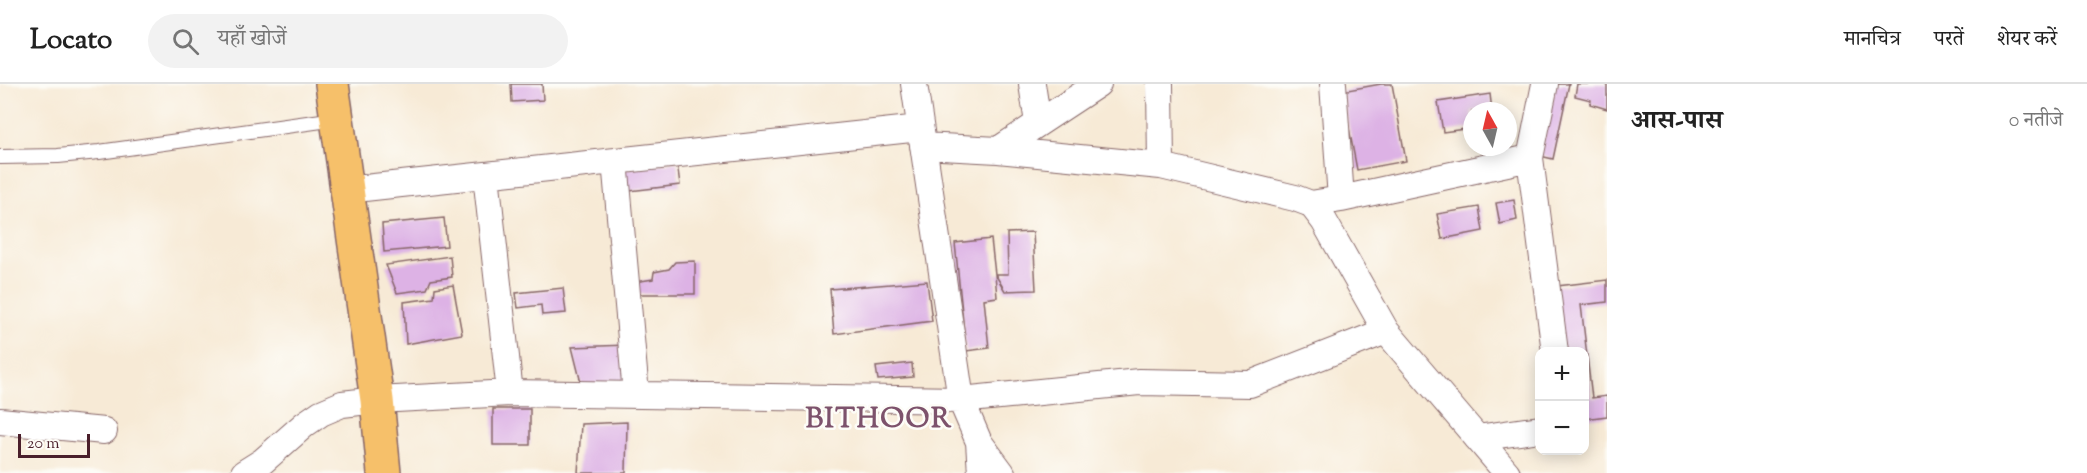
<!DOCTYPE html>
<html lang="hi">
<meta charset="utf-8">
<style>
:root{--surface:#fff;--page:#f2f2f2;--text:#222;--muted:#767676;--line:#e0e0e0}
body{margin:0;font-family:"Sorts Mill Goudy","Noto Serif Devanagari",serif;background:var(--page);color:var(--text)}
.controls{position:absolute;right:18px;bottom:18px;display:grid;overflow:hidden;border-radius:12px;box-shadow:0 3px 15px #0003}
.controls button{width:54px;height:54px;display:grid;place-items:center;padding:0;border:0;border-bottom:2px solid var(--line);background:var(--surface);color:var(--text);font:30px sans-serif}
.compass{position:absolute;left:1463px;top:18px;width:54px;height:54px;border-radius:50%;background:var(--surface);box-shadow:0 3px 15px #0003;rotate:352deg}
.scale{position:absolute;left:18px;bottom:15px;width:72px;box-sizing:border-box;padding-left:6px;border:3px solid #4a1f2b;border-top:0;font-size:16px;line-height:21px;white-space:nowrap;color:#4a1f2b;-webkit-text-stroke:4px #fdfcf7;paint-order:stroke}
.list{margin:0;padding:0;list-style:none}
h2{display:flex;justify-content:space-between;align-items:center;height:78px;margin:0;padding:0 24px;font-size:26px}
h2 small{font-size:20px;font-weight:400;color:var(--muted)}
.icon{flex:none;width:33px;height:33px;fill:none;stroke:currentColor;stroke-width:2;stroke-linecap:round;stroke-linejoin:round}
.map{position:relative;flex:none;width:1607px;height:389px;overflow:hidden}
header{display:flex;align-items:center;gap:36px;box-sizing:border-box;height:84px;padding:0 30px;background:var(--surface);border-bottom:2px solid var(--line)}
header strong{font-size:28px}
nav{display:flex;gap:33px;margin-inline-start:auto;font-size:21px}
.search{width:420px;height:54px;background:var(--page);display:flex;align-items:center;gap:15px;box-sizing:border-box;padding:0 21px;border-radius:33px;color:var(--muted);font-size:22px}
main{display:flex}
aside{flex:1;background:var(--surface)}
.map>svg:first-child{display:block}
.building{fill:#ddb2e5}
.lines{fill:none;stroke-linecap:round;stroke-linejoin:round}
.service-casing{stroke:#876667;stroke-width:16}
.minor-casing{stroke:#876667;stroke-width:28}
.primary-casing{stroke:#876667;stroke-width:36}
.service{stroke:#fff;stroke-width:14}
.minor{stroke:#fff;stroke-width:26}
.primary{stroke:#f6c06b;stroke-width:33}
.labels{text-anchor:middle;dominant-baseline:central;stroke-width:5;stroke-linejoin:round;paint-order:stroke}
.district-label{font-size:28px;font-weight:bold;letter-spacing:1.5px;fill:#7d526c;stroke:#fdfcf7}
</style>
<header>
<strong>Locato</strong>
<div class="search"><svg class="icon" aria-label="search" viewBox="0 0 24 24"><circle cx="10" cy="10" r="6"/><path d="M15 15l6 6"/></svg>यहाँ खोजें</div>
<nav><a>मानचित्र</a><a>परतें</a><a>शेयर करें</a></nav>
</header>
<main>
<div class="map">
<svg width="1607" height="389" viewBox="0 0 1607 389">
<rect width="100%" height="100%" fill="#fdfcf7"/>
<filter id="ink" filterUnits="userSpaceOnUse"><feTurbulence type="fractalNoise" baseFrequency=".0167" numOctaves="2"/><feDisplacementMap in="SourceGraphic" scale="12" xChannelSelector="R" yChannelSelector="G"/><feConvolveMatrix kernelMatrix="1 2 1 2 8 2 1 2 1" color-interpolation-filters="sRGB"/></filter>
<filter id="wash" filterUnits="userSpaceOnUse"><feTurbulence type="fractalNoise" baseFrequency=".008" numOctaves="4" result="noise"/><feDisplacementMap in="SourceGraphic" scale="24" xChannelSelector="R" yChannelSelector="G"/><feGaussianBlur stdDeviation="1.35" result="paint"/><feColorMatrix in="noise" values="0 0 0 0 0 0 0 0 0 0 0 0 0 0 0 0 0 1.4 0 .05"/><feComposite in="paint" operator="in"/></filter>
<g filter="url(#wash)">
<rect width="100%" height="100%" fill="#f7ead6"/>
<g id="blocks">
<path class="building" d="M511 0H542L543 16 512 18Z
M1381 0H1392L1406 77 1357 86 1342 7Z
M1556 0H1569L1553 75 1540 72Z
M1577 0H1607V25L1590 20 1591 16 1575 12Z
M1490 10 1492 27H1472V44L1443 48 1438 18Z
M677 78 680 101 621 108 618 86Z
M1514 116 1517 136 1500 140 1496 119Z
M1479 123 1483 147 1442 155 1437 130Z
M444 134 447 162 384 168 382 140Z
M1033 148 1036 206 1005 207 995 190 997 213 984 215 989 264 966 267 955 159 991 155 995 190H1008L1007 149Z
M450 172 452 193 431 196 427 205 397 209 386 181Z
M695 177V210H636L634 198 653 195 654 188 669 185 675 178Z
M1607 196V218L1581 221 1592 314 1607 312V332L1584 335V268H1557L1549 203Z
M927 197 932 237 834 250 830 205Z
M453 201 462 250 406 260 404 218 434 214 435 204Z
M563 204 566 229 542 231 541 221 518 224 516 209Z
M628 261 633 299 582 303 572 263Z
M912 279 913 293 878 296 876 283Z
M493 325H530V361H493Z
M627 338 626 389H578L581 340Z"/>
</g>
</g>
<g filter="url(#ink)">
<use href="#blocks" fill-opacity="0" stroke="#876667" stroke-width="1.5"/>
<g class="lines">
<g class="service-casing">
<path id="service" d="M0 73 58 72 99 68 336 35"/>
</g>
<g class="minor-casing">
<path id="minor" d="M1032 0 1038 39
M1160 0 1161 82
M1333 0 1341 115
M923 62 998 66 1161 82 1295 114 1311 120 1324 137 1386 247
M998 66 1098 0
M1530 74 1555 268
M615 77 636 310
M486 91 510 309
M346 106 920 44
M1311 120 1341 115 1530 74 1545 0
M0 337 104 347
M1477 354 1540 345
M979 358 1002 389
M244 389 263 377 305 340 321 329 342 320 377 316 510 309 961 316 914 0
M981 389 979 358 961 316 1139 298 1250 300 1386 247 1507 389"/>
</g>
<g class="primary-casing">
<path id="primary" d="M332 0 377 316 384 389"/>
</g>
<use href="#service" class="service"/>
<use href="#minor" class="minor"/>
<use href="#primary" class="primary"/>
</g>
</g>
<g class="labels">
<g class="district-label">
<text x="879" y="336">BITHOOR</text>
</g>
</g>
</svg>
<div class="controls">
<button>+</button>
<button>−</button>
</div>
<svg class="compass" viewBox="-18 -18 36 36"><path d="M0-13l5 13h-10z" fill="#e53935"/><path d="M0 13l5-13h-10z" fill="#767676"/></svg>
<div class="scale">20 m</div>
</div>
<aside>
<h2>आस-पास<small>0 नतीजे</small></h2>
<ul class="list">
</ul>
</aside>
</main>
